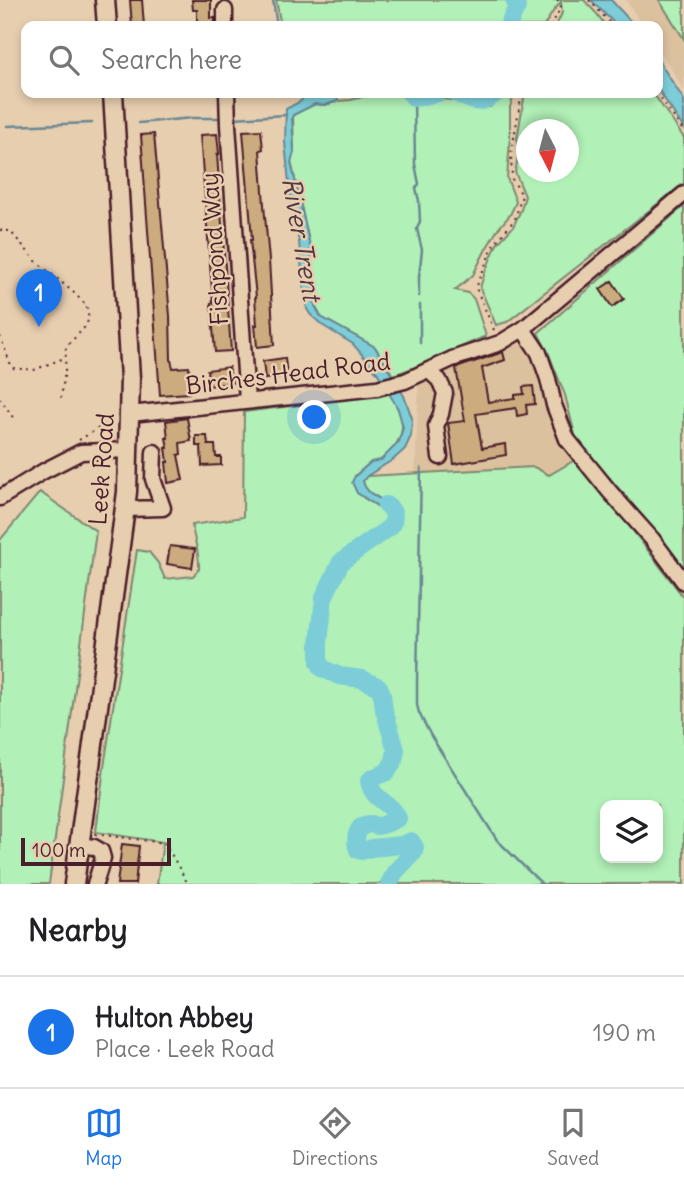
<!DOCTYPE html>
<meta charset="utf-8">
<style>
:root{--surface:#fff;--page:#f6f6f6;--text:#202124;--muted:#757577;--line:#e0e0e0;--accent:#1a73e8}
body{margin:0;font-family:Delius,sans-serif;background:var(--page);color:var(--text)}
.controls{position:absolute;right:21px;bottom:21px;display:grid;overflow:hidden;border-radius:14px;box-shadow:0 4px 10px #0003}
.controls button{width:63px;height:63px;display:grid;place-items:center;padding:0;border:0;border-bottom:2px solid var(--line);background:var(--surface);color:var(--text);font:35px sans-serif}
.compass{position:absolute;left:516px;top:119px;width:63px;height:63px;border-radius:50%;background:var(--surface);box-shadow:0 4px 10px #0003;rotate:174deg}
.scale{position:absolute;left:21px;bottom:18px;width:150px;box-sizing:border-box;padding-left:7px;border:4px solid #4a1f2b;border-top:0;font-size:19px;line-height:24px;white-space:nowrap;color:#4a1f2b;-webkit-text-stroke:5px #e7ceaf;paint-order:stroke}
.you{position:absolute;left:315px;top:418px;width:24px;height:24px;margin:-18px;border:5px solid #fff;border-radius:50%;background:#1a73e8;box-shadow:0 0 0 10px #1a73e833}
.badge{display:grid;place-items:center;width:46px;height:46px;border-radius:50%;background:var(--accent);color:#fff;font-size:23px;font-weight:700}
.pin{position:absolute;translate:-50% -58px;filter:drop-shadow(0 2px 4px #0008)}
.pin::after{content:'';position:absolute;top:37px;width:24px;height:21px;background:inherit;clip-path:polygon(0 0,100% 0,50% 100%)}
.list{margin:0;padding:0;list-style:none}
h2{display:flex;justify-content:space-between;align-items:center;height:91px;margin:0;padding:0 28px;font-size:30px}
h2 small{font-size:23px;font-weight:400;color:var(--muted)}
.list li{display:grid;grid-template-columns:46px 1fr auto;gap:21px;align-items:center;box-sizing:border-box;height:112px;padding:0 28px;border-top:2px solid var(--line)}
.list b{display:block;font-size:26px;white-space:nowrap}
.list p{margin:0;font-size:23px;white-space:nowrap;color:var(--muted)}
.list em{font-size:23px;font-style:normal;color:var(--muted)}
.icon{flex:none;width:38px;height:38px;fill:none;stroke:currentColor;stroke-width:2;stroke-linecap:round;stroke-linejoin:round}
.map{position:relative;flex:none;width:684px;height:884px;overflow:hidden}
.search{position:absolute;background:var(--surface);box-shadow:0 4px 10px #0003;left:21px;right:21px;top:21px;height:77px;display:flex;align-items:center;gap:18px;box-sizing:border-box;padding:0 24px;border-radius:14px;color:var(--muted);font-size:26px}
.sheet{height:203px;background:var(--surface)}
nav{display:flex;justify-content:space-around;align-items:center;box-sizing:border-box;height:98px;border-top:2px solid var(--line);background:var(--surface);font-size:19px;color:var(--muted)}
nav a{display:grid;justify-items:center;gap:4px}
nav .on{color:var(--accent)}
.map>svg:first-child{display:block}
.built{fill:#dcc19f}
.green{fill:#b1f0b7;stroke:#7e8871;stroke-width:2;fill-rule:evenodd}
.water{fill:#7dcdd8;stroke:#698793;stroke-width:2}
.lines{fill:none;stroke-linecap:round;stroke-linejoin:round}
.stream{stroke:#698793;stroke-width:2.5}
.river{stroke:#7dcdd8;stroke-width:18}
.building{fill:#ccac7f;stroke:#4a1f2b;stroke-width:2}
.minor-casing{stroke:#4a1f2b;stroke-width:19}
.major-casing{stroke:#4a1f2b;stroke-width:23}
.path{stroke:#4a1f2b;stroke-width:2;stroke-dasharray:2 5;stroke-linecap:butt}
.minor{stroke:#e7ceaf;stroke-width:14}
.major{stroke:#e7ceaf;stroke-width:18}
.labels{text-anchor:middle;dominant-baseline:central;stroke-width:5;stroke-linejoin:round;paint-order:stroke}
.street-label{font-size:24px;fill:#4a1f2b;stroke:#e7ceaf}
.water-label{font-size:26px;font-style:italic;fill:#523945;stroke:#e7ceaf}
</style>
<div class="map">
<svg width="684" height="884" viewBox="0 0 684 884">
<rect width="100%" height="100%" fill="#e7ceaf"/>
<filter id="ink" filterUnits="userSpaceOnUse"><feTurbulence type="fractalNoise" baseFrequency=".0143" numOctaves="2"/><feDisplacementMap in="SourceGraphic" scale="14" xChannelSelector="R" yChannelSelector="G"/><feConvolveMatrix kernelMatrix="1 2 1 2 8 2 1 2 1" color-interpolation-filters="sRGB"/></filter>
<g filter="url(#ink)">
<path class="built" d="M626 0H659L684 39V90L658 48V26H643Z
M521 342 533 360 540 390 553 430 575 460 549 475 534 467 415 474 419 380 455 362 502 349Z"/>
<path class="green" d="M276 0H584L596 13 606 26H556L562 13 561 2 554 10 544 26H281Z
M659 0H684V39Z
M378 93H401L403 97 417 103 443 99 456 101 466 106 490 107 482 93H515L510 107V141L507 178 516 202 510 215 498 229 486 249 473 275 455 290 468 293 474 299 486 336 413 368 393 375 375 347 321 317 315 306 313 294V270L310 246 291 162 294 152 293 115 315 104 325 105 338 101 351 100Z
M525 93H653L684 138V183L507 322 496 325 480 288 485 272 497 244 513 227 521 210 525 196 515 172 520 148 517 139ZM526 130H568V172H526Z
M684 206V568L662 539 576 439 565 395 548 352 538 333Z
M388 390C405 418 410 435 383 458 376 464 381 459 373 462 366 465 361 471 355 476L364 498 382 509 388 513 389 518 387 523 400 521V517L395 508 365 490 363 481 367 476 534 467 549 475 575 460 627 523 684 598V884H157L163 842 96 832 104 767 137 550 149 552 158 563 165 579 193 576 199 569C200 552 194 542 192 525L243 517 244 412 354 398ZM605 805H658V858H605Z
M40 492 96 531 49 884H0V540Z"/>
<path class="water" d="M591 0H611L635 26H617Z
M658 60 684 100V129L658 89Z
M306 93H337L338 101 325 105 315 104 293 115 292 118 294 152 291 162 310 246 313 270V294L315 306 321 317 375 347 404 396 412 418 411 436 405 449 394 459 367 476 363 481C367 500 392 498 400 516L398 525 387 524 389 518 388 513 357 493 352 482 355 476 371 462 381 460 399 442 403 427 398 409 377 372 353 344 322 325 310 314 307 309 304 292 299 242 290 194 285 142 286 109 301 101Z"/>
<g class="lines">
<path class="stream" d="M273 0 277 26
M414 98 415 164 419 184 416 188 419 201 420 221 417 229 422 250 419 276V296
M233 118 286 115
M139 123 192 118H223
M7 126 92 123
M420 343V305
M421 468 417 682V705L419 713 431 736 497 840 542 884"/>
<path class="river" d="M508 26 517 7 514 0
M410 93 414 98 438 93
M455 93C472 100 476 107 494 95L493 93
M386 505C395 511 396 518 390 527L341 562 324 597 319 643V662L322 668 339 676 362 679 379 687 382 694 384 710 396 750 394 761 387 772 372 778 369 781C372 801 391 801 398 818 392 821 384 826 377 826 375 826 373 824 371 824 356 824 354 839 358 850L362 851 372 848 401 845 411 841 415 847 414 852 395 872 389 884"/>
</g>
<path class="building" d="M130 0H142L144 26H132Z
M192 0H211V18H215V26H197V10H193Z
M261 130 263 149 260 150 264 205 269 260 274 345 257 347 255 325H257L255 297H256L250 240H252L250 214 243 131Z
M154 134 170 316 171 360 173 368 189 367 190 376H187L189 393 160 395 141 135Z
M217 134 219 154H217L231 351 215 352 211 303H213L200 135Z
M612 281 624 299 612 307 600 289Z
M503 352 505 360 482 368 488 402 515 398V395L524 394 523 387 533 386 535 404 526 405 527 414 517 416 516 408 476 414 482 448 505 444 506 455 454 464 448 423 465 421 456 368Z
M285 358 287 376 265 379 263 361Z
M229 367 232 383 209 386 207 370Z
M187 418 191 441 180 443 181 454 178 455 183 480 168 483 166 462H168L166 448H168L166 438H168L166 421Z
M196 436H207L208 445H215L216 457H221V465L202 466 201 446H196Z
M170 546 195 549 192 568 167 564Z
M122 844 139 846 135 884H117Z"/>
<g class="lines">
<g class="minor-casing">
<path id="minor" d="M225 10V26
M227 93 228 125 247 401
M523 329 539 353 548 379 554 405 567 439 610 492 652 539 684 582
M429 371 439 380 445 393 441 414 436 426 440 457
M130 414 377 388 405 381 452 359 500 343 523 329 684 194
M0 498 44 471 81 452 129 450
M125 509 163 508 153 479 154 452
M79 845 94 847 101 851 103 858 95 884"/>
</g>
<g class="major-casing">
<path id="major" d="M105 0 107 26
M74 884 121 538 127 492 130 378 113 93"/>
</g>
<path class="path" d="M589 0 613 26
M551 26 561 7 557 0
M657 93 684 132
M0 230 10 231 36 261 73 292 86 305 89 319 84 328 66 347 65 370 61 398
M494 330 476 288 493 246 515 219 522 195 512 179 511 154 522 93
M0 336 12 368 34 370 64 358
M0 398 14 419
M79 440 114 419
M95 834 165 843 188 884"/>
<use href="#minor" class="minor"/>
<use href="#major" class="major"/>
</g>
</g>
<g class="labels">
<g class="street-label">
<text transform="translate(214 249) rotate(-94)">Fishpond Way</text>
<text transform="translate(288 373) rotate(-7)">Birches Head Road</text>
<text transform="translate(101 469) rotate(-86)">Leek Road</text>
</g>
<g class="water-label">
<text transform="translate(302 239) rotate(80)">River Trent</text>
</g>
</g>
</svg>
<div class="controls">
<button><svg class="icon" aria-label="layers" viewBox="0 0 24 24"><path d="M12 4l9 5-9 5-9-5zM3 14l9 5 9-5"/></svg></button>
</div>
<svg class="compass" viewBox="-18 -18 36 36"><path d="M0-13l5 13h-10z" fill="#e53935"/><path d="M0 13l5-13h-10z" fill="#757577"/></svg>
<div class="scale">100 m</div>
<div class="you"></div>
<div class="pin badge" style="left:39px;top:327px">1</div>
<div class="search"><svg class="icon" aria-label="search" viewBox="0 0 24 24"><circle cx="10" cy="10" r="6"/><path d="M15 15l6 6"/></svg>Search here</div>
</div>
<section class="sheet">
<h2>Nearby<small></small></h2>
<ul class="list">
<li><span class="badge">1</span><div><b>Hulton Abbey</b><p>Place · Leek Road</p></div><em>190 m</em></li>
</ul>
</section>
<nav>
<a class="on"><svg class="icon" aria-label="map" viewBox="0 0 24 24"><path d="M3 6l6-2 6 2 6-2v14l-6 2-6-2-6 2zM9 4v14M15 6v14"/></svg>Map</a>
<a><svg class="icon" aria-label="directions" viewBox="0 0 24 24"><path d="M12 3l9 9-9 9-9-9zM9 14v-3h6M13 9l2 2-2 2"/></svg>Directions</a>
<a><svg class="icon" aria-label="saved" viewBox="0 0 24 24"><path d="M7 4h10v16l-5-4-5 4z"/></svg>Saved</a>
</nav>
